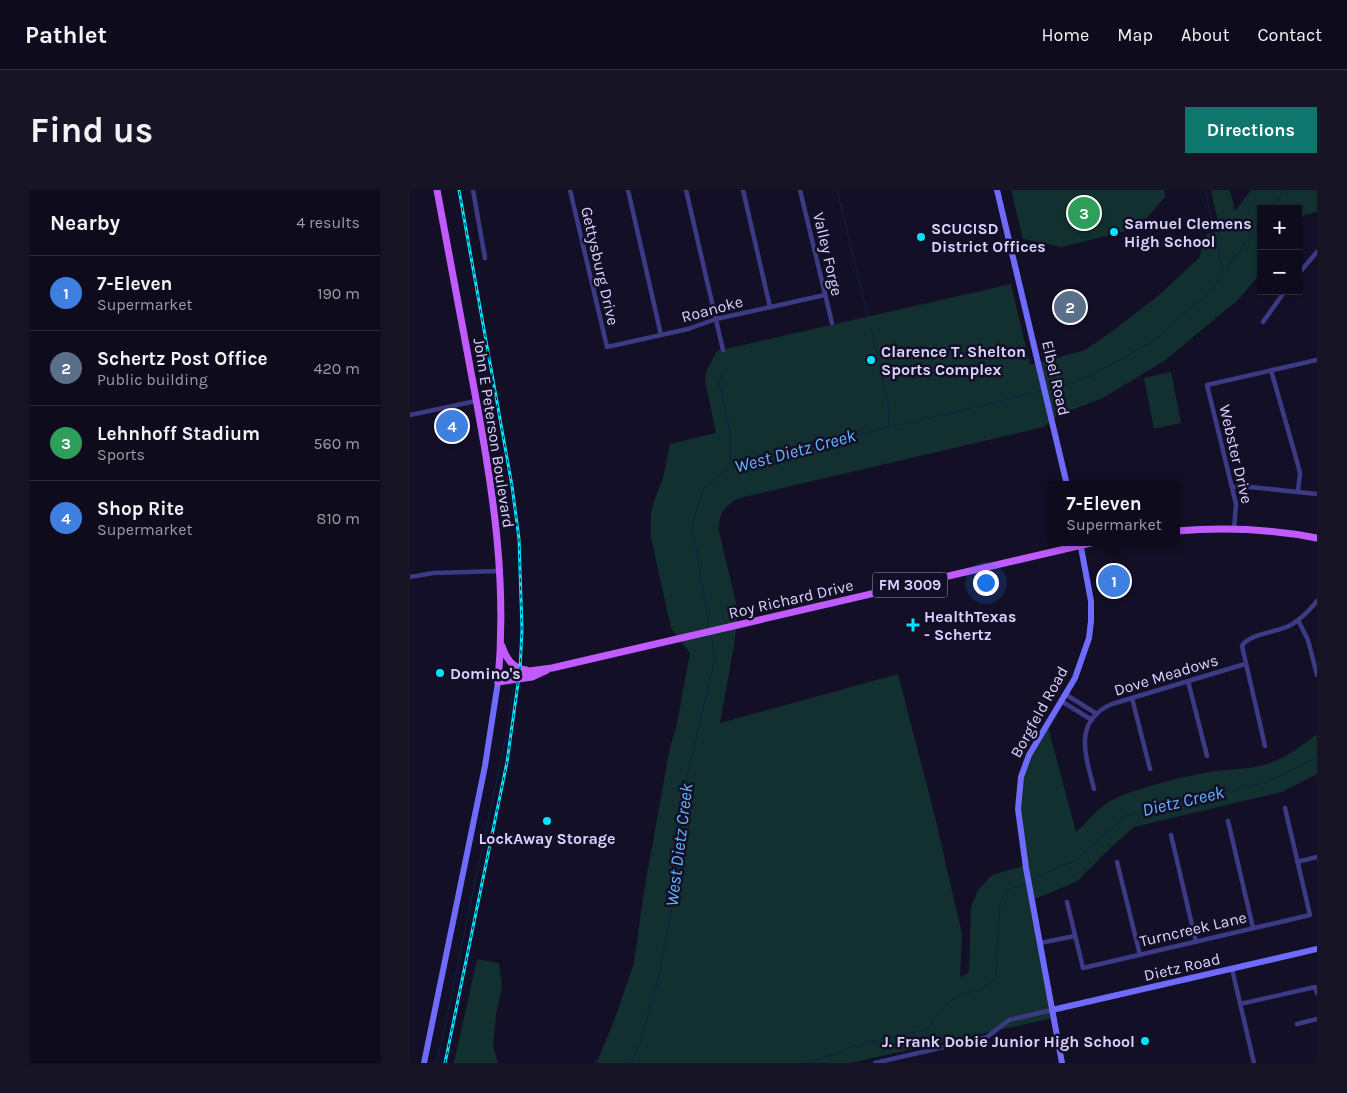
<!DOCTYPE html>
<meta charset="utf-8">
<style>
:root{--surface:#0e0b1c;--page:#171425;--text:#f1f3f6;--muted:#9b9ba3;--line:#2e2b3b;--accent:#0f766e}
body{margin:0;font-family:Karla,sans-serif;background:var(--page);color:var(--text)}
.controls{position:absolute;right:15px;top:15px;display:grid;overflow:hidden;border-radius:0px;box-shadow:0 1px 4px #0004}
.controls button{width:45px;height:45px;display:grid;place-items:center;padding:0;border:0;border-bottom:1px solid var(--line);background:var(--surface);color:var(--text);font:25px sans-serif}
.you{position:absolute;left:575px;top:392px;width:18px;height:18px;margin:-12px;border:4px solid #fff;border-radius:50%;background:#1a73e8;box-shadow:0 0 0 8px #1a73e833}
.badge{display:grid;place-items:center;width:32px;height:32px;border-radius:50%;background:var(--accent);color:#fff;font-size:16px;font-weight:700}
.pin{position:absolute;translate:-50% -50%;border:2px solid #fff;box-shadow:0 1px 5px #0006}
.popup{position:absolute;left:638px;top:291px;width:132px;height:65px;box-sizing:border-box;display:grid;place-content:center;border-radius:0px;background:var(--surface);filter:drop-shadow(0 1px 4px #0005);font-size:16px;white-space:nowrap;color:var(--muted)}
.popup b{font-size:19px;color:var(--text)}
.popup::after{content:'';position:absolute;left:50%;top:100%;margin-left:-10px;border:10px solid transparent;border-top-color:var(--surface)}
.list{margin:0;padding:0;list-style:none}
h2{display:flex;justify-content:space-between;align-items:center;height:65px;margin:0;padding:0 20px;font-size:21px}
h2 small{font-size:16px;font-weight:400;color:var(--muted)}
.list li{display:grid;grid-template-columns:32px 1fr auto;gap:15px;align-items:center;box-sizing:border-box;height:75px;padding:0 20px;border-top:1px solid var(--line)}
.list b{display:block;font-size:19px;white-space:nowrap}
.list p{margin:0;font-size:16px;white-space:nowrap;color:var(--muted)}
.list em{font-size:16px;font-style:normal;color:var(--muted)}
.map{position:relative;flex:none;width:907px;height:873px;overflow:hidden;border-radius:0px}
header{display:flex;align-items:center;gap:30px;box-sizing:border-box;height:70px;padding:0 25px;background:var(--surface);border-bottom:1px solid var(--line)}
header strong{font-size:24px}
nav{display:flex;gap:28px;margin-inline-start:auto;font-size:18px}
.intro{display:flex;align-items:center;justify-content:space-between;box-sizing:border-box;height:120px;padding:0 30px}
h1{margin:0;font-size:35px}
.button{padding:12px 22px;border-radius:0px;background:var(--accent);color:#fff;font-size:18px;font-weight:700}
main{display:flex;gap:30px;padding:0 30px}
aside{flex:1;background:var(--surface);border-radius:0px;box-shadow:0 1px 4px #0004}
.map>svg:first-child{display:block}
.green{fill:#12302f}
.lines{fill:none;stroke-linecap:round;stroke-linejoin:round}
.stream{stroke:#0c2248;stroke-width:1}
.street{stroke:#3d3a85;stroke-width:4.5}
.secondary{stroke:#6f6bff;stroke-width:6}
.primary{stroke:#c25bff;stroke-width:7}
.rail-casing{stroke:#00e5ff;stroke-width:3}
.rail{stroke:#130f26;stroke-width:1;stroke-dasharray:4;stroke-linecap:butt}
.poi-dot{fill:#00e5ff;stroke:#130f26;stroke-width:2}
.labels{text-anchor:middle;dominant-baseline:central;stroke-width:5;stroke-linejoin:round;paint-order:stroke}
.shield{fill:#130f26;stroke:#9e99be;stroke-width:1}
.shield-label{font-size:15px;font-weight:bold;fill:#d9d4ff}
.poi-label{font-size:16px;font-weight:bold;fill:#d9d4ff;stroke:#130f26;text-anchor:start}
.street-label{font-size:16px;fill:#d9d4ff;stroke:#130f26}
.water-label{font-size:18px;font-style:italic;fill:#62b6ff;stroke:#130f26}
</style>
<header>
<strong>Pathlet</strong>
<nav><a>Home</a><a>Map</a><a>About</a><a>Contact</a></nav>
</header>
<div class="intro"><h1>Find us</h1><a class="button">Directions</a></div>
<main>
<aside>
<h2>Nearby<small>4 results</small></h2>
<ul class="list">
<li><span class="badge" style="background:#3f7fe0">1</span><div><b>7-Eleven</b><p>Supermarket</p></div><em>190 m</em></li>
<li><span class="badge" style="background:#5c6f8a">2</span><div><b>Schertz Post Office</b><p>Public building</p></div><em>420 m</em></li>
<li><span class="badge" style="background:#2e9e5b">3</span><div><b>Lehnhoff Stadium</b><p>Sports</p></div><em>560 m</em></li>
<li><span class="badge" style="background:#3f7fe0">4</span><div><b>Shop Rite</b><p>Supermarket</p></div><em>810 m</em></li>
</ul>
</aside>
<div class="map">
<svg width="907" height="873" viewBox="0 0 907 873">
<rect width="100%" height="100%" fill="#130f26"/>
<path class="green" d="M601 0H754L755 7 728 38 652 57 613 49Z
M801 0H820L825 21 841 0H907V22L894 25 888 33V19H851V83L828 110 754 171 693 208 648 225 634 237 330 308C315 314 308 325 309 341L328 422 324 456 310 533 488 484 526 631 552 744 550 787 559 782 561 717 568 700 582 685 616 675 609 632 611 587 637 533 666 642C679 631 689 615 706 608 734 596 775 586 805 581 824 579 847 579 865 571 881 564 894 554 907 544V584L872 602 724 637 695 663 668 691 622 710 643 828 440 873H184L188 869 204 831 224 773 234 701 260 557 266 538 280 463 261 438 241 348V324L244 311 253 288 260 254 306 243 295 190 297 180 307 161 601 94 620 175 675 160 705 139 748 106 789 68 797 44 810 41Z
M761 182 771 233 744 239 734 188Z
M67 769 89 773 92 798 86 824 83 856 88 873H44Z"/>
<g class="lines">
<path class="stream" d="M427 0 458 127
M795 0 813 82
M860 19 874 0
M461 137 478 214 479 237
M311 184 309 192 320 241V274
M636 200 679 187 743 151 801 101 851 32
M299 438 282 335 293 300 320 275 632 201
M622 689 665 671 718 624 857 592 907 567
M27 873 97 541 103 499
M221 873 230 853 250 782 266 693 270 616 305 469 301 444
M398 873 442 857 516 839 522 835V829C528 824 539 810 545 808 559 801 576 801 586 787L590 712 597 701 616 692"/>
<path class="street" d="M63 0 75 68
M160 0 197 157 278 139 306 129 415 105
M218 0 251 145
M276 0 313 160
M333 0 360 117
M390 0 422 133
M888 84 907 62
M853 132 875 101
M861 180 888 275 890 284 888 301
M0 225 66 211
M822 297 830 296 907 304
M824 339 826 314 797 195 907 170
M0 387 23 383 90 381
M888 430 898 450 907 485
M778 491 797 566
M655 504 687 524
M722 508 740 579
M651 511 682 530
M855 556 832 456C838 444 868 442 881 435 891 429 900 420 907 411
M684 599C676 567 662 531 702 514L835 474
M818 631 843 738
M761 645 786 752
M707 672 730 765
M887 672 907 667
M657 712 673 778 900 725 875 618
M630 753 665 746
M822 779 844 873
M830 814 905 797 907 803
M887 834 907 829
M465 873 577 847 599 830 642 820"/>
<path class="secondary" d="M587 0 657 295
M642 820 907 759
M14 873 75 576 88 492
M652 873 616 678 608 619 611 587 619 565 665 488 679 448 681 431V411L670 352"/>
<path class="primary" d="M27 0C40 70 53 139 66 209 84 306 97 394 88 492L122 487 137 480
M766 341C813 337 861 339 907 348
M92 456C96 468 102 478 116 480
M89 485 142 478 685 352"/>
<g class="rail-casing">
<path id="rail" d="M35 873 97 572 110 479 112 440 109 349 102 296 49 0"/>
</g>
<use href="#rail" class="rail"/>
</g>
<g class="poi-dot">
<circle cx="704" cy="42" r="5"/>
<circle cx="511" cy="47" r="5"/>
<circle cx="461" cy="170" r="5"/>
<path d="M500.5 427.5h5v5h5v5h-5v5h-5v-5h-5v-5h5z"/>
<circle cx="30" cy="483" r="5"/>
<circle cx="137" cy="631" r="5"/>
<circle cx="735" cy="851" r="5"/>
</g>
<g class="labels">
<rect class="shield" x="462.5" y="382.5" width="75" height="25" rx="4"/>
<g class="shield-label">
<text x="500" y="395">FM 3009</text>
</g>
<g class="poi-label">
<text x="714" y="33">Samuel Clemens<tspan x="714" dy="18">High School</tspan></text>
<text x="521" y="38">SCUCISD<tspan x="521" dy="18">District Offices</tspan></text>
<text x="471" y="161">Clarence T. Shelton<tspan x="471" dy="18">Sports Complex</tspan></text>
<text x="514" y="426">HealthTexas<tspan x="514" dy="18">- Schertz</tspan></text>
<text x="40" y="483">Domino's</text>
<text x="137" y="648" text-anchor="middle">LockAway Storage</text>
<text x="725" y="851" text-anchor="end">J. Frank Dobie Junior High School</text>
</g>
<g class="street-label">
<text transform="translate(418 64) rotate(77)">Valley Forge</text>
<text transform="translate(190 76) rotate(77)">Gettysburg Drive</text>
<text transform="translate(302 119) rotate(-15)">Roanoke</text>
<text transform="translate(646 188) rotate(77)">Elbel Road</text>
<text transform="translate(84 243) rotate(81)">John E Peterson Boulevard</text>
<text transform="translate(826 264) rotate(77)">Webster Drive</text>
<text transform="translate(381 409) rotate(-13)">Roy Richard Drive</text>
<text transform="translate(756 485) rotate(-17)">Dove Meadows</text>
<text transform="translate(629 522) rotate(-61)">Borgfeld Road</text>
<text transform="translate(783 739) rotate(-13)">Turncreek Lane</text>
<text transform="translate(772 777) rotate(-13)">Dietz Road</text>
</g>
<g class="water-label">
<text transform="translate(385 261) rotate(-15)">West Dietz Creek</text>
<text transform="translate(773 611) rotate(-13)">Dietz Creek</text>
<text transform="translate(269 655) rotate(-83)">West Dietz Creek</text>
</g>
</g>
</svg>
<div class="controls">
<button>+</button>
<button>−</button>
</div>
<div class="you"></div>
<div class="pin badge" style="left:704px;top:391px;background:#3f7fe0">1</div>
<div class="popup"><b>7-Eleven</b>Supermarket</div>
<div class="pin badge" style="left:660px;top:117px;background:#5c6f8a">2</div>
<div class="pin badge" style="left:674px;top:23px;background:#2e9e5b">3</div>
<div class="pin badge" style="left:42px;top:236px;background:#3f7fe0">4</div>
</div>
</main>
